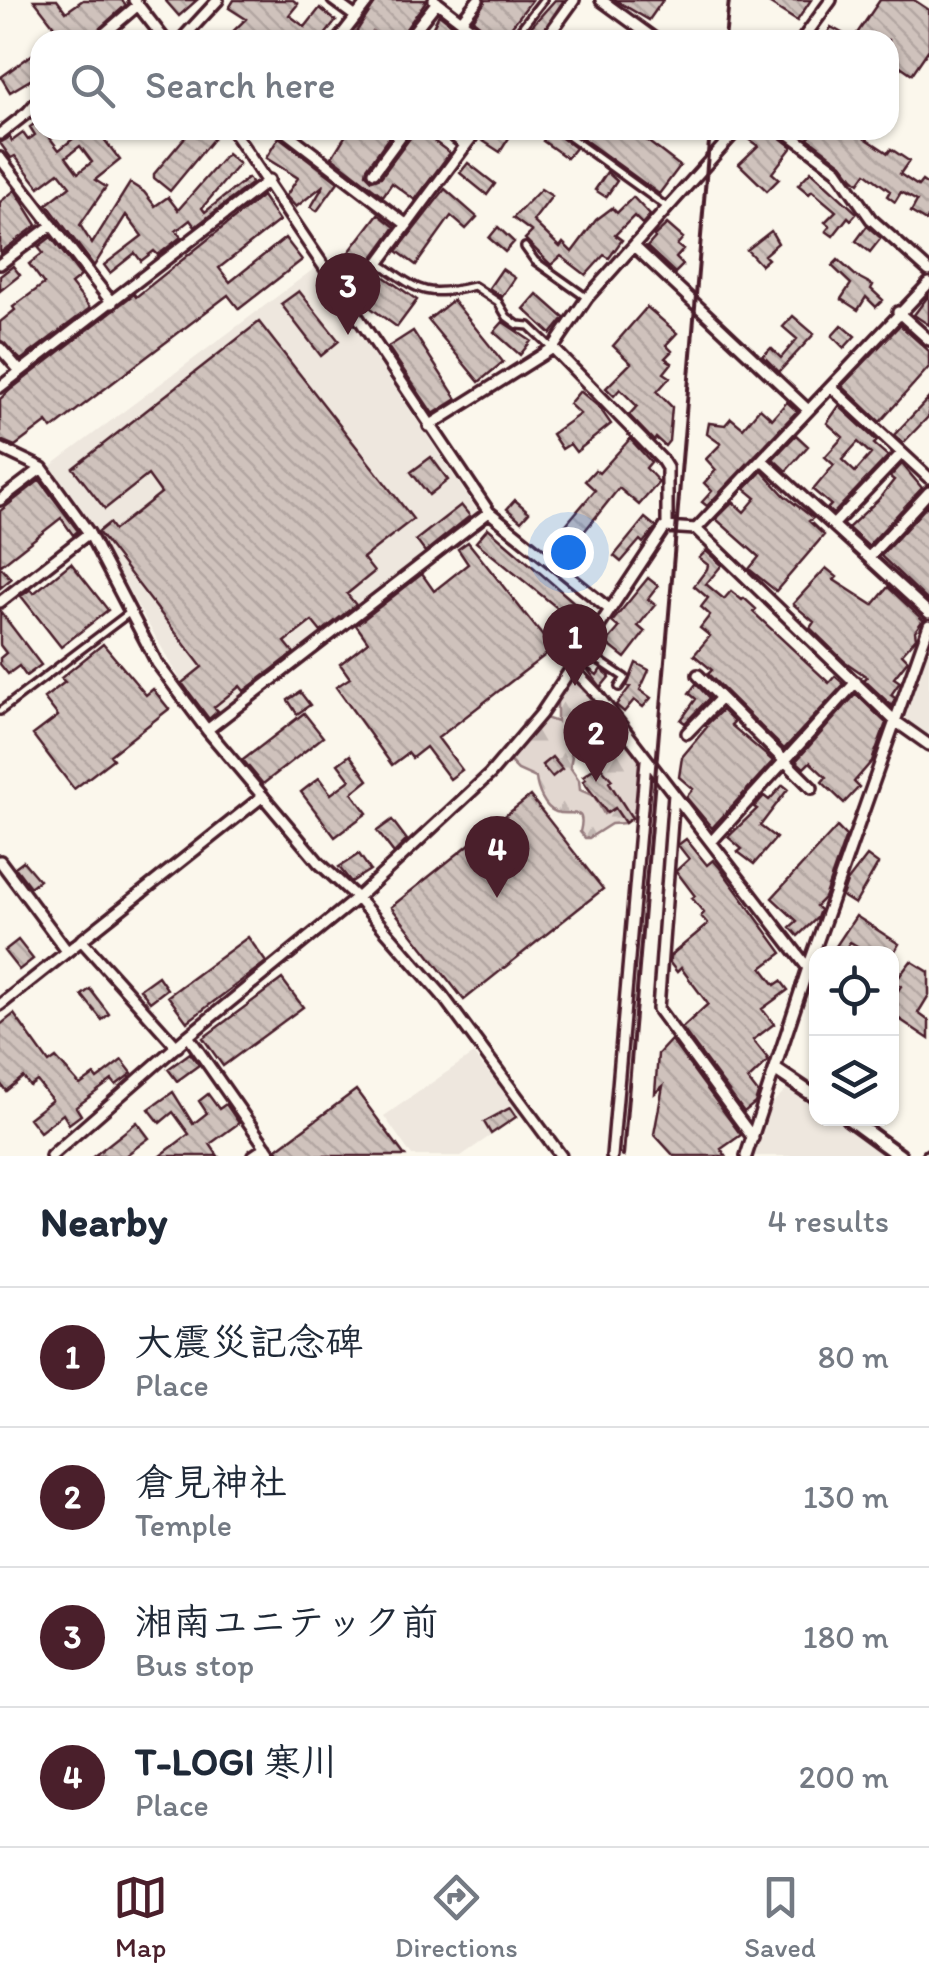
<!DOCTYPE html>
<meta charset="utf-8">
<style>
:root{--surface:#fff;--page:#f6f6f7;--text:#1f2937;--muted:#747a83;--line:#e0e1e3;--accent:#4a1f2b}
body{margin:0;font-family:Itim,"Klee One",sans-serif;background:var(--page);color:var(--text)}
.controls{position:absolute;right:30px;bottom:30px;display:grid;overflow:hidden;border-radius:20px;box-shadow:0 2px 8px #0004}
.controls button{width:90px;height:90px;display:grid;place-items:center;padding:0;border:0;border-bottom:2px solid var(--line);background:var(--surface);color:var(--text);font:50px sans-serif}
.you{position:absolute;left:568px;top:552px;width:35px;height:35px;margin:-25px;border:8px solid #fff;border-radius:50%;background:#1a73e8;box-shadow:0 0 0 15px #1a73e833}
.badge{display:grid;place-items:center;width:65px;height:65px;border-radius:50%;background:var(--accent);color:#fff;font-size:32px;font-weight:700}
.pin{position:absolute;translate:-50% -82px;filter:drop-shadow(0 2px 5px #0008)}
.pin::after{content:'';position:absolute;top:52px;width:35px;height:30px;background:inherit;clip-path:polygon(0 0,100% 0,50% 100%)}
.list{margin:0;padding:0;list-style:none}
h2{display:flex;justify-content:space-between;align-items:center;height:130px;margin:0;padding:0 40px;font-size:42px}
h2 small{font-size:32px;font-weight:400;color:var(--muted)}
.list li{display:grid;grid-template-columns:65px 1fr auto;gap:30px;align-items:center;box-sizing:border-box;height:140px;padding:0 40px;border-top:2px solid var(--line)}
.list b{display:block;font-size:38px;white-space:nowrap}
.list p{margin:0;font-size:32px;white-space:nowrap;color:var(--muted)}
.list em{font-size:32px;font-style:normal;color:var(--muted)}
.icon{flex:none;width:55px;height:55px;fill:none;stroke:currentColor;stroke-width:2;stroke-linecap:round;stroke-linejoin:round}
.map{position:relative;flex:none;width:929px;height:1156px;overflow:hidden}
.search{position:absolute;background:var(--surface);box-shadow:0 2px 8px #0004;left:30px;right:30px;top:30px;height:110px;display:flex;align-items:center;gap:25px;box-sizing:border-box;padding:0 35px;border-radius:30px;color:var(--muted);font-size:38px}
.sheet{height:690px;background:var(--surface)}
nav{display:flex;justify-content:space-around;align-items:center;box-sizing:border-box;height:140px;border-top:2px solid var(--line);background:var(--surface);font-size:28px;color:var(--muted)}
nav a{display:grid;justify-items:center;gap:5px}
nav .on{color:var(--accent)}
.map>svg:first-child{display:block}
.built{fill:#eee7de}
.forest{fill:url(#forest-firs);stroke:#967b7e;stroke-width:2.5;fill-rule:evenodd}
.building{fill:url(#building-back-hatch);stroke:#4a1f2b;stroke-width:2.5;fill-rule:evenodd}
.lines{fill:none;stroke-linecap:round;stroke-linejoin:round}
.service-casing{stroke:#4a1f2b;stroke-width:12}
.minor-casing{stroke:#4a1f2b;stroke-width:16}
.tertiary-casing{stroke:#4a1f2b;stroke-width:19}
.service{stroke:#fbf7ec;stroke-width:5}
.minor{stroke:#fbf7ec;stroke-width:9}
.tertiary{stroke:#fbf7ec;stroke-width:11}
.rail{stroke:#4a1f2b;stroke-width:4}
</style>
<div class="map">
<svg width="929" height="1156" viewBox="0 0 929 1156">
<defs>
<pattern id="forest-firs" width="22" height="20" patternUnits="userSpaceOnUse" patternTransform="scale(2.5)"><rect width="22" height="20" fill="#e2d7d0"/><path d="M5 1l3.5 6h-7zM16 11l3.5 6h-7z" fill="#c3b8b3"/></pattern>
<pattern id="building-back-hatch" width="6" height="6" patternUnits="userSpaceOnUse" patternTransform="scale(2.5)"><rect width="6" height="6" fill="#cfc2bc"/><path d="M-1 5l2 2M0 0l6 6M5-1l2 2" fill="none" stroke="#b3a6a2"/></pattern>
</defs>
<rect width="100%" height="100%" fill="#fbf7ec"/>
<filter id="ink" filterUnits="userSpaceOnUse"><feTurbulence type="fractalNoise" baseFrequency=".01" numOctaves="2"/><feDisplacementMap in="SourceGraphic" scale="20" xChannelSelector="R" yChannelSelector="G"/><feConvolveMatrix kernelMatrix="1 2 1 2 8 2 1 2 1" color-interpolation-filters="sRGB"/></filter>
<g filter="url(#ink)">
<path class="built" d="M315 268 478 512 206 724 78 503 44 471Z
M929 635V733L926 737 900 720Z
M473 1054 522 1114 461 1156H412L384 1116Z
M789 1087 816 1106V1118L834 1119 887 1156H752L769 1106Z"/>
<path class="forest" d="M577 675 636 745 641 770 634 815 625 823 611 824 589 838H585L580 832C587 804 570 817 556 812 544 808 537 789 536 778L518 770 508 760V751L519 742 523 722 537 715 557 722V693L571 676ZM568 724 618 805 604 814 594 796 580 790 579 780 570 767 572 756 560 731Z"/>
<path class="building" d="M34 0H57L66 12 83 0H122L126 5 90 37 86 32 76 40H46L58 31Z
M165 0H197L179 16Z
M234 0H293L298 4 289 15 305 27 320 8 336 21 321 40H224L246 19 229 8Z
M377 0H426V1L398 40H385L373 32 367 40H351Z
M486 0H532L501 40H494L491 34 473 20Z
M555 0H564L537 40 522 37Z
M615 0H663L649 20Z
M764 0H811L797 21Z
M880 0H914L929 10V49L912 74 889 58V40H863L856 35Z
M439 14 467 36 464 40H427Z
M831 27 855 40H824Z
M40 49V74L10 92 1 77Z
M37 122 40 130H44L59 150 84 130H97L120 160 95 180 106 187 80 225 92 244 130 183 144 192 155 206 168 197 178 210 227 154 239 164 202 208 205 212 248 178 252 183 195 227 190 220 176 231 181 237 158 255 154 251 141 261 135 253 110 273 104 265 142 236 126 215 94 266 47 204 70 186 59 172 39 187 15 156 11 158 0 143 10 137 12 141 23 133 28 140 35 135 30 127ZM80 146 92 162 78 173 66 157Z
M191 130H205L214 138 170 191 154 178V174Z
M349 130H394L367 168 366 174 372 180 381 177 416 130H432L427 136 450 153 415 200 392 183 383 196 332 157Z
M491 130H514L500 152 483 141Z
M551 130 575 148 567 158 543 141Z
M571 130H633L680 166 659 194Z
M755 130H770L792 147 772 173 779 179 767 191 739 164 758 146 748 139Z
M814 130 856 132 888 153 891 149 909 161 900 174 918 186 922 181 929 186V216L926 221 911 212 917 201 901 192 895 202 887 196 890 191 866 173 859 183 853 178 842 164 808 138Z
M279 137 338 182 317 211 311 207 324 185 296 207 286 196 298 178 266 158Z
M468 163 495 184 487 195 460 173Z
M811 171 857 213 851 220 848 217 833 236 826 231 830 226 825 222 836 211 812 191 809 194 798 185Z
M607 172 617 181 606 197 595 190Z
M445 189 477 217 466 229 451 216 416 265 397 251Z
M541 189 552 196 533 221 560 247 563 243 572 252 596 220 612 208 617 213 633 197 650 215 642 224 634 216 615 235 622 240 609 258 604 255 586 275 561 256 551 265 525 239 532 232 513 218Z
M15 190 37 225 0 253V202Z
M262 196 279 221 219 268 230 282 285 238 302 260 239 309 228 295 52 429 47 422 15 446 0 440V399L10 390 134 294 136 297Z
M378 214 395 227 358 278 340 264Z
M667 224 683 238 677 245 683 250 676 258 683 265 675 273 647 247 655 238 654 236Z
M867 226 881 238 870 252 856 241Z
M498 227 514 242 505 252 489 238Z
M771 231 778 243 764 255 768 259 761 265 747 250Z
M51 237 81 276 71 284 90 308 21 360 0 340V322L15 310 13 307 44 284 29 264 43 253 38 247Z
M838 260 856 276 873 285 871 289 883 300 876 307 866 297 858 310 841 299 851 284 832 266Z
M13 266 20 275 0 291V276Z
M502 269 515 278 502 297 489 288Z
M380 274 417 300 397 327 364 303Z
M299 291 339 341 321 356 281 304Z
M537 294 564 318 551 334 524 309Z
M929 295V325L914 315Z
M453 300 503 362 479 382 428 320Z
M647 307 677 333 666 345 672 351 665 358 672 363 664 373 670 377 657 392 672 407 669 441 665 446 656 438 654 441 629 415 637 406 620 389 614 396 606 388 631 363 613 346Z
M793 316 814 334 779 372 763 356 771 348 781 358 797 339 783 327Z
M259 322 413 519 363 558 374 572 347 594 356 605 321 632 312 621 285 642 294 653 244 691 240 686 214 707 218 711 209 719 182 683 202 667 98 532 109 523 114 530 161 493 148 475 105 509 73 468Z
M503 322 531 341 520 355 494 332Z
M842 325 855 336 844 348 832 336Z
M900 325 929 351V367L880 422 842 386Z
M413 331 457 399 433 414 388 347Z
M580 391 599 407 611 424 576 452 570 444 562 449 552 434 580 414 569 404Z
M929 398V416L903 443 894 435Z
M787 402 797 411 707 506 702 502 712 491 704 483 716 470 706 459 721 444 707 434 709 423 725 425 731 418 743 428 760 408 772 419Z
M839 406 877 441 874 444 888 456 833 514 827 509 831 505 813 490 834 465 825 457 843 437 827 423ZM858 442 871 454 855 472 842 460Z
M796 435 808 446 786 471 773 459Z
M630 439 651 462 646 468 659 482 639 505 619 488 583 533 580 531 558 557 546 548 595 490 585 481 595 470 599 473Z
M431 457 448 480 429 495 411 472Z
M902 464 922 488 868 546 848 528 878 500 894 480 890 477Z
M762 471 785 496 813 518 809 521 824 535 776 591 749 569 759 557 716 519 733 502 744 512 756 498 745 489Z
M40 480 78 531 73 535 61 518 0 566 11 579 0 588V511Z
M515 500 529 512 521 521 507 509Z
M929 504V600L928 601 881 556Z
M461 505 470 516 425 552 416 540Z
M645 518 656 527 643 543 640 540 621 562 614 556Z
M488 528 591 617 582 628 476 542Z
M468 542 553 649 438 738 462 770 450 779 426 747 412 758 408 753 392 765 336 687 350 678 340 664 368 642 356 625 422 574 434 591 468 564 458 549Z
M706 551 722 565 706 584 724 599 731 591 742 600 744 598 756 609 753 612 829 683 835 676 844 684 784 749 708 674 712 670 694 655 710 636 700 628 710 615 701 607 708 598 694 586 707 569 708 565 699 558Z
M71 563 108 610 61 647 21 596 31 589 34 593Z
M826 568 837 577 834 580 873 605 888 587 923 620 915 631 916 638 902 654 908 660 894 678 900 682 891 695 895 698 892 706 864 680 867 677 844 661 810 628 814 622 793 604Z
M648 578 658 586 648 599 655 605 638 626 645 632 625 658 606 643 619 628 612 622Z
M0 611 41 665 26 676 19 666 8 674 0 664V658L6 653 0 645Z
M103 644 146 695 153 689 169 709 110 755 113 759 74 789 33 735 58 716 44 698 65 682 61 678Z
M636 663 649 670 640 690 651 698 643 707 634 700 624 712 616 705 630 687 627 686Z
M584 665 597 675 601 669 610 676 601 687Z
M696 684 709 698 685 723 681 720 696 699 689 693Z
M300 692 310 705 297 714 288 700Z
M856 694 886 723 872 761 854 782 859 787 844 803 822 782 826 777 810 762 804 768 796 761Z
M722 710 734 722 731 725 773 761 712 828 686 797 693 789 679 777 682 757 707 727 705 726Z
M304 713 323 737 263 784 243 760Z
M350 755 368 780 352 793 367 813 335 837 301 792 319 778 331 794 350 780 338 764Z
M552 757 562 769 552 777 542 765Z
M599 765 612 780 609 782 632 818 625 823 615 808 607 813 583 781 586 779 583 776Z
M783 785 788 789 760 826 776 838 754 864 738 852 742 849 728 837 757 809 754 807 764 796 769 800Z
M530 796 603 889 464 1000 391 907Z
M392 820 407 840 394 853 377 831Z
M837 827 846 836 824 898 816 906 820 910 817 918 798 936 790 927 797 921 772 898Z
M686 839 707 865 713 860 720 868 782 953 762 968 775 985 781 981 788 990 762 1009 774 1024 753 1040 769 1060 748 1080 758 1093 755 1103 744 1112 682 1028 708 1004 681 968 677 972 670 963V956L708 924 701 916 704 913 692 898 695 896 676 871 689 859 678 845Z
M359 854 370 870 351 882 339 867Z
M867 856 878 864 855 904 842 896 847 882Z
M23 861 39 880 30 887 15 867Z
M856 916 899 944 893 954H871L850 942 842 954 834 949Z
M248 937 266 962 187 1022 168 996Z
M18 940 33 959 19 970 4 951Z
M911 961 929 972V995L918 1013 929 1021V1039L892 1014V999L901 986 895 982Z
M158 976 167 989 150 1002 140 989Z
M282 979 303 1007 223 1066 203 1038Z
M90 989 109 1014 102 1020 82 995Z
M14 1014 49 1063 56 1058 80 1085 94 1075 97 1079 122 1060 132 1073 116 1085 112 1080 76 1107 81 1115 69 1124 63 1114 40 1132 29 1118 52 1100 37 1081 30 1086 23 1077 6 1091 0 1083V1025Z
M671 1040 741 1135 721 1149 726 1156H674L654 1134 663 1086 655 1093 658 1054Z
M190 1053 199 1065 177 1081 168 1069Z
M356 1090 405 1156H280L277 1149Z
M173 1092 193 1124 207 1113 199 1101 208 1094 219 1109 226 1104 239 1123 210 1144 218 1156H160L189 1134 173 1112 160 1123 149 1109Z
M510 1108 516 1117 491 1134 484 1122Z
M137 1122 149 1138 125 1156H94Z"/>
<g class="lines">
<g class="service-casing">
<path id="service" d="M512 40 543 0
M560 130 668 208
M525 247 535 261 587 298
M379 263C420 291 423 298 474 286L498 302 507 317 518 325 529 326 551 347
M585 651 625 678 619 687
M0 711 129 613"/>
</g>
<g class="minor-casing">
<path id="minor" d="M134 0 165 40
M333 0 356 17
M434 0 486 40
M601 0 656 40
M462 20 478 0
M97 40 138 5
M181 40 218 0
M338 40 369 0
M407 40 437 2
M545 40 574 0
M802 40 831 0
M232 130 489 512 609 609
M283 130 407 225
M446 130 465 145
M784 130 837 170 871 219 929 271
M0 134 28 112 40 98
M0 158 112 303
M374 172 405 130
M635 247 808 410
M0 264 52 225
M349 303 477 130
M898 312 929 340
M0 348 20 371
M553 348 662 460 667 468V527
M0 387 269 180
M831 387 929 478
M429 426 553 348 587 298 737 130
M0 448 42 468 89 533 157 663 207 730
M762 460 929 613
M0 500 42 468
M489 512 207 730 319 863 357 898 442 995 561 1156
M833 525 901 454
M696 529 929 283
M869 557 929 492
M0 602 89 533
M571 667 596 693 808 968
M698 675 812 788
M687 733 721 698
M674 794 658 1009 753 1138
M712 841 856 682
M0 861 67 951
M81 940 177 1047
M0 1005 263 796
M188 1036 272 1156
M51 1156 188 1036 357 898 490 774 541 714 665 527 696 529 895 721 929 745
M253 1156 266 1147
M612 1156 646 761
M746 1156 808 968 929 625
M928 1156 929 1155"/>
</g>
<g class="tertiary-casing">
<path id="tertiary" d="M776 1070 816 1097
M848 1118 900 1156"/>
</g>
<use href="#service" class="service"/>
<use href="#minor" class="minor"/>
<use href="#tertiary" class="tertiary"/>
<path class="rail" d="M725 40 729 0
M623 1156 710 130"/>
</g>
</g>
</svg>
<div class="controls">
<button><svg class="icon" aria-label="locate" viewBox="0 0 24 24"><circle cx="12" cy="12" r="6"/><path d="M12 2v4M12 18v4M2 12h4M18 12h4"/></svg></button>
<button><svg class="icon" aria-label="layers" viewBox="0 0 24 24"><path d="M12 4l9 5-9 5-9-5zM3 14l9 5 9-5"/></svg></button>
</div>
<div class="you"></div>
<div class="pin badge" style="left:575px;top:686px">1</div>
<div class="pin badge" style="left:596px;top:782px">2</div>
<div class="pin badge" style="left:348px;top:335px">3</div>
<div class="pin badge" style="left:497px;top:898px">4</div>
<div class="search"><svg class="icon" aria-label="search" viewBox="0 0 24 24"><circle cx="10" cy="10" r="6"/><path d="M15 15l6 6"/></svg>Search here</div>
</div>
<section class="sheet">
<h2>Nearby<small>4 results</small></h2>
<ul class="list">
<li><span class="badge">1</span><div><b>大震災記念碑</b><p>Place</p></div><em>80 m</em></li>
<li><span class="badge">2</span><div><b>倉見神社</b><p>Temple</p></div><em>130 m</em></li>
<li><span class="badge">3</span><div><b>湘南ユニテック前</b><p>Bus stop</p></div><em>180 m</em></li>
<li><span class="badge">4</span><div><b>T-LOGI 寒川</b><p>Place</p></div><em>200 m</em></li>
</ul>
</section>
<nav>
<a class="on"><svg class="icon" aria-label="map" viewBox="0 0 24 24"><path d="M3 6l6-2 6 2 6-2v14l-6 2-6-2-6 2zM9 4v14M15 6v14"/></svg>Map</a>
<a><svg class="icon" aria-label="directions" viewBox="0 0 24 24"><path d="M12 3l9 9-9 9-9-9zM9 14v-3h6M13 9l2 2-2 2"/></svg>Directions</a>
<a><svg class="icon" aria-label="saved" viewBox="0 0 24 24"><path d="M7 4h10v16l-5-4-5 4z"/></svg>Saved</a>
</nav>
